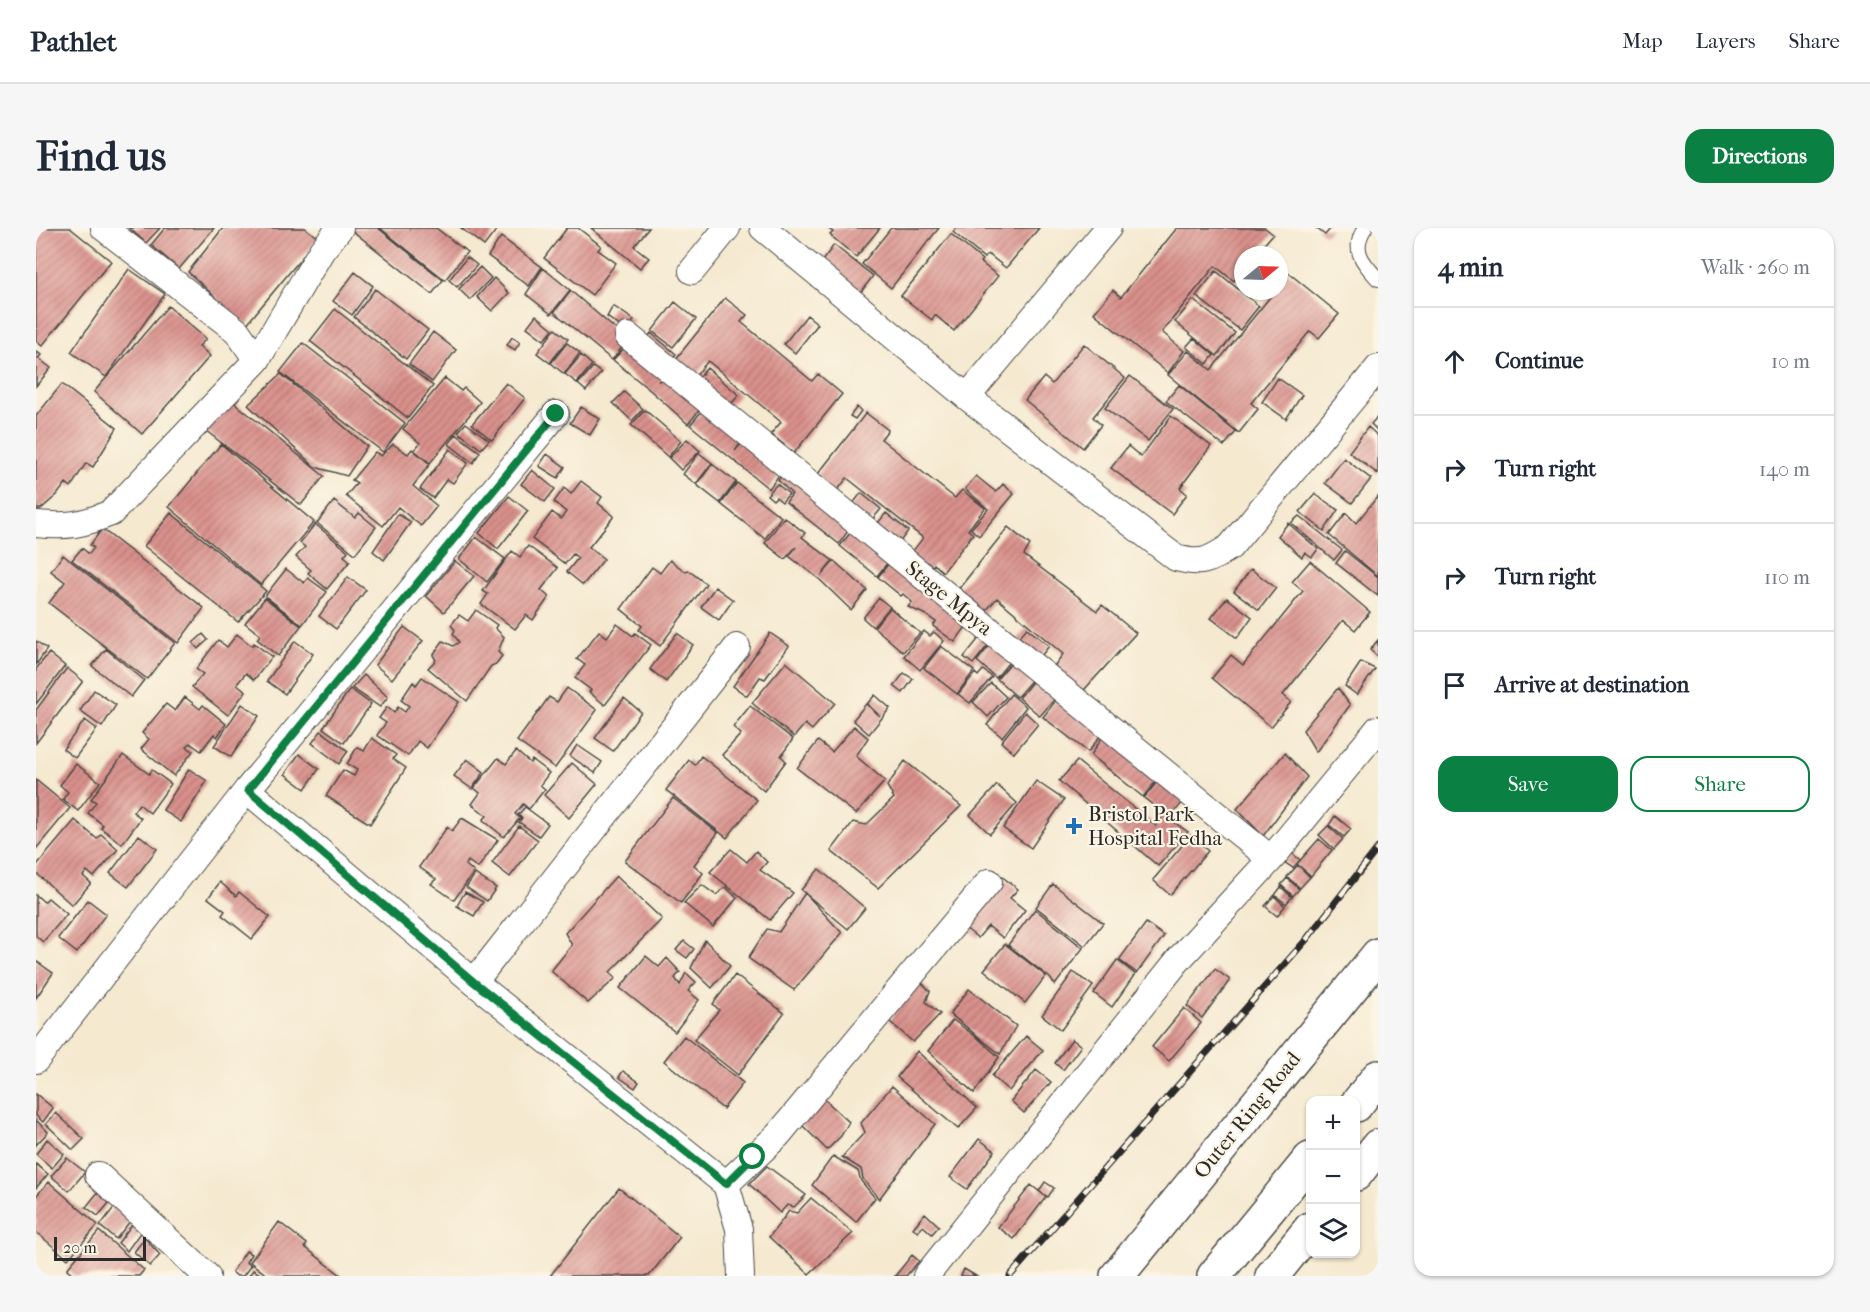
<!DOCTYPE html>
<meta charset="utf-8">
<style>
:root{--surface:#fff;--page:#f6f6f7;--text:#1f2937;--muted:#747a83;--line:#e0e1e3;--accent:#0b8043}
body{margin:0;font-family:"IM FELL French Canon",serif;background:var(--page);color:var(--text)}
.controls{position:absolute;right:18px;bottom:18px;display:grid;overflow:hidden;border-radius:12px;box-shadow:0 2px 4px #0004}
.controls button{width:54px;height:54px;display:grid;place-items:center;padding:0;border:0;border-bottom:2px solid var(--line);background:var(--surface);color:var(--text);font:30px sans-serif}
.compass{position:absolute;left:1198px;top:18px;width:54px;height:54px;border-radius:50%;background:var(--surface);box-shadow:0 2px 4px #0004;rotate:71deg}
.scale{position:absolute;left:18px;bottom:15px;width:92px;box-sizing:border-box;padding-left:6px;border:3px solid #2b2b2b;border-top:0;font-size:16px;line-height:21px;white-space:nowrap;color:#2b2b2b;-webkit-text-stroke:4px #fcf5e5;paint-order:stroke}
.stop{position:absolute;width:18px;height:18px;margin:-14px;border:4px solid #0b8043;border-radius:50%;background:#fff}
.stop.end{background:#0b8043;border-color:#fff;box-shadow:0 2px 6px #0008}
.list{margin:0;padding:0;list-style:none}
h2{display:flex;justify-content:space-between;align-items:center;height:78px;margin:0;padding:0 24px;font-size:26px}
h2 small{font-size:20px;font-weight:400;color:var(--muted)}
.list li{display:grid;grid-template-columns:39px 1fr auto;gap:18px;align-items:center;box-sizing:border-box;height:108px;padding:0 24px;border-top:2px solid var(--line)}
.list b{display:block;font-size:22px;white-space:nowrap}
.list em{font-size:20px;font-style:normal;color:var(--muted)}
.actions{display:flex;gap:12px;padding:18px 24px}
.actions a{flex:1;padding:14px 0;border:2px solid var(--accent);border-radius:18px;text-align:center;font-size:21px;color:var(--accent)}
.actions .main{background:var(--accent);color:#fff}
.icon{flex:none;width:33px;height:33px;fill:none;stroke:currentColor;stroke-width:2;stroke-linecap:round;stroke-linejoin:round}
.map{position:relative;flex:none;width:1342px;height:1048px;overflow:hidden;border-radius:18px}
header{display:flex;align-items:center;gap:36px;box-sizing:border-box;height:84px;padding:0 30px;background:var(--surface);border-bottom:2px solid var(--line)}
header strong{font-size:28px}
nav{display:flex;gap:33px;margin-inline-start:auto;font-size:21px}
.intro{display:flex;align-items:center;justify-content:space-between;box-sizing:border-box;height:144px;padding:0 36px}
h1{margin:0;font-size:42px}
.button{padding:15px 27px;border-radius:18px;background:var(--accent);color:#fff;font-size:21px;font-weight:700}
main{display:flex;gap:36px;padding:0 36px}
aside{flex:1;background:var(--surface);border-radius:18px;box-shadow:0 2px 4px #0004}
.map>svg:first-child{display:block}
.building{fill:url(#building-hatch)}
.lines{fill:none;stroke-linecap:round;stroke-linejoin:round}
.lane-casing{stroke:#494844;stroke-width:16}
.street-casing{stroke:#494844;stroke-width:28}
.secondary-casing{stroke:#494844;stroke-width:36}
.primary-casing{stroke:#494844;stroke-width:36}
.lane{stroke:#fff;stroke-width:14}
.street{stroke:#fff;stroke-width:26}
.secondary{stroke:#fff;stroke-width:33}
.primary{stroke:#fff;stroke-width:33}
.rail-casing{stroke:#2b2b2b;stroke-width:7}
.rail{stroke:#fcf5e5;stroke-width:4.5;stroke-dasharray:14;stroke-linecap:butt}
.route{stroke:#0b8043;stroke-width:8}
.poi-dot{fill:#1f6fb2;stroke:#fcf5e5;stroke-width:2}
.labels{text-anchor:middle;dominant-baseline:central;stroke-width:4.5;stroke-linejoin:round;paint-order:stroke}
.street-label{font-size:21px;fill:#2b2b2b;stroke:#fcf5e5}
.poi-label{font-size:21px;fill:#2b2b2b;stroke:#fcf5e5;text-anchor:start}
</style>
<header>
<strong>Pathlet</strong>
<nav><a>Map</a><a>Layers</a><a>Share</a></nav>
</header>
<div class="intro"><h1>Find us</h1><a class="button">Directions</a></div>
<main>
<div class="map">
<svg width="1342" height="1048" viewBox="0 0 1342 1048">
<defs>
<pattern id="building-hatch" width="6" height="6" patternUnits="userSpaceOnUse" patternTransform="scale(1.5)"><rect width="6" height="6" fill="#da918c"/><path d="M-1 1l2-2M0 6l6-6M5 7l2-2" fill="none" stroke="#b17773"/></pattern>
</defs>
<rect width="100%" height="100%" fill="#fcf5e5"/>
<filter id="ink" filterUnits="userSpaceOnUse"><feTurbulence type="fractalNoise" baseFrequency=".0167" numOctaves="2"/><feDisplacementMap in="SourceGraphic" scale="12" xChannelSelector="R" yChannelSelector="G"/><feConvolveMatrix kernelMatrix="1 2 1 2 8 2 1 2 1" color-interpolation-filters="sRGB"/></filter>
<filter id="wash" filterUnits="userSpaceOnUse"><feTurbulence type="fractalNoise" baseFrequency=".008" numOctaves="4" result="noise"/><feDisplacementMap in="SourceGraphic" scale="24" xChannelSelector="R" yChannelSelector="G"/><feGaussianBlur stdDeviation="1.35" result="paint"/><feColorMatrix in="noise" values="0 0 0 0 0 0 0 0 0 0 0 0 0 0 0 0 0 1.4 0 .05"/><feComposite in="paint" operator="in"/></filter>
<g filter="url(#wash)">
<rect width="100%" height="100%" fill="#f5e9d0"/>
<g id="blocks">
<path class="building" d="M0 0H34L75 33 6 118 0 113Z
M93 0H124L110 15Z
M129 0H178L143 41 115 17Z
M187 0H269L282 10 210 97 152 44Z
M313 0H342L407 52 396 66Z
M344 0H400L431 24 409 52Z
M425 0H462L448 18Z
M531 0H542L565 18 562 22 580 35 556 67 508 30Z
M555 0H613L598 18 613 30 604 40Z
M791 0H844L820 29 794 7 797 4Z
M855 0H903L855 60 826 36Z
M920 0H1003L970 40 952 26 948 30 917 4Z
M1141 0H1229L1237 6 1219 27H1207V42L1198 53 1179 38 1126 104 1148 123 1132 145 1058 85 1077 62 1085 69Z
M1280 0H1295L1289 7Z
M915 6 946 32 944 34 962 48 918 103 899 87 896 92 865 68Z
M465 9 506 39 493 58 452 28Z
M798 17 837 48 822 68 783 37Z
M431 29 441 37 421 59 413 52Z
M1243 37 1303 86 1283 110 1274 103 1215 175 1222 181 1203 205 1132 147 1152 123 1175 142 1234 69 1227 63H1243Z
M444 39 455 50 434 72 423 61Z
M507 40 534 62 515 86 490 66Z
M93 41 129 66 70 149 35 124Z
M1180 43 1223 78 1204 102 1160 68Z
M319 44 337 58 316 87 297 73Z
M458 50 473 65 456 83 441 69Z
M339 61 392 102 370 131 318 89Z
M535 63 592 112 576 132 518 84Z
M689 70 711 87 705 94 776 153 782 146 806 166 758 225 735 206 745 194 672 133 655 153 635 137Z
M1157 72 1199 105 1181 128 1139 94Z
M639 74 660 91 637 119 616 103Z
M132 78 170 111 163 118 174 128 106 206 58 164Z
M577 78 598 92 591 103 571 89Z
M299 81 397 158 372 190 274 113Z
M500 87 517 101 508 112 491 99Z
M771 87 782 96 759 125 748 116Z
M519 101 532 111 514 135 501 125Z
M397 104 420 122 396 154 373 136Z
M615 105 640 126 630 138 605 118Z
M476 109 484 114 479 122 471 117Z
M1158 110 1178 127 1171 136 1150 119Z
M594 114 630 144 622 154 631 144 669 175 652 196 615 163 577 132Z
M267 115 369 195 347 224 244 144Z
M531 115 544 125 528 146 515 135Z
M1048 116 1089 150 1057 189 1065 197 1047 220 989 172 1008 149 1016 156Z
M0 123 5 127 2 130 15 140 0 158Z
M545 127 556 137 541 155 529 146Z
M557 139 565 145 550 163 542 156Z
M671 140 703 167 687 185 655 159Z
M245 146 331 218 311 248 279 239 212 177Z
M1094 148 1137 181 1112 213 1069 180Z
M409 150 425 163 428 160 444 174 394 235 378 222 384 215 367 201Z
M1242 150 1266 167 1250 191 1226 174Z
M470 155 489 170 456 212 436 196Z
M26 156 81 200 57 239 50 235 35 259 30 255 21 267 5 281H0V188Z
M1143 157 1200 204 1188 218 1130 173Z
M588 164 607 181 596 193 577 175Z
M195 172 288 248 265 277 169 202Z
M671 177 709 209 699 223 710 210 748 240 733 261 654 197Z
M545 179 564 191 554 207 534 195Z
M821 179 825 183 819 191 814 188Z
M609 182 645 213 632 229 595 197Z
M830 185 852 202 845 211 919 270 926 262 949 280 932 302 937 306 907 344 898 336 888 348 869 333 887 310 811 250 798 267 778 251Z
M1135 188 1175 218 1144 260 1151 266 1136 286 1075 240 1092 218 1105 229Z
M1342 188V203L1335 196Z
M430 195 453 212 445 221 422 204Z
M1332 199 1342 208V246L1313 224Z
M420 206 444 224 437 235 413 216Z
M651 211 664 223 645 242 633 230Z
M185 216 278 294 225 357 133 279Z
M357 216 372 226 376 221 394 236 377 258 401 278 385 298 362 279 347 298 310 268 321 255 316 252 339 224 345 228Z
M414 221 432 235 417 255 411 251 397 270 384 261Z
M663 225 676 235 660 256 647 246Z
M511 226 529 239 522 250 503 238Z
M1308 230 1335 251 1316 275 1289 255Z
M676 236 700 254 684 275 661 257Z
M752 240 818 294 803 316 750 274 756 266 742 252Z
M496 242 519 261 509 274 485 256Z
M940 248 960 264 967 256 978 266 943 308 935 301 952 281 929 261Z
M545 253 566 269 562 275 578 288 553 319 568 331 547 357 531 344 542 330 537 326 529 336 496 311 516 284 525 291 530 284 518 274 528 260 535 266Z
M701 255 745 289 729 311 685 276Z
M741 256 753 266 746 274 740 269 737 272 731 267Z
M825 265 845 281 829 300 810 285Z
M1279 266 1302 282 1288 303 1264 284Z
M473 268 492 283 462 321 443 305Z
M1342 268V348L1293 307 1310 285 1320 295Z
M298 273 319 290 323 285 340 299 319 326 281 295Z
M135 285 230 363 202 394 108 318Z
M850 285 872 303 857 323 834 305Z
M362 286 375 294 348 332 337 323Z
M1263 288 1306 322 1298 332 1255 295Z
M748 289 769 305 766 309 797 333 785 348 798 333 831 362 815 382 783 351 753 328 760 319 749 331 729 315Z
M1252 295 1282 321 1276 329 1269 324 1266 329 1242 308Z
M279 296 312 323 308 328 314 333 291 361 272 345 275 342 260 329 269 319 264 315Z
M819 299 856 329 841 348 804 318Z
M972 299 994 317 988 327 1061 383 1066 377 1100 405 1047 463 1011 448 1027 426 961 370 943 391 917 368Z
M66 301 168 380 142 415 36 332 46 320 53 326 58 320 54 317Z
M440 309 469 331 451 354 423 331Z
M492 318 522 340 505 362 513 369 497 392 490 387 479 401 445 376 452 366 447 363 476 323 484 329Z
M1309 323 1342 349V368L1300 335Z
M27 327 139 415 111 451 13 375 29 354 15 343Z
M857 330 903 366 896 375 903 367 935 392 919 414 897 398 900 394 888 386 872 379 876 374 867 366 865 368 842 349Z
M634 332 650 344 652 342 670 356 624 418 603 402 606 398 585 381 616 339 624 345Z
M419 333 438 348 408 384 390 368Z
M1274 333 1334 384 1319 402 1307 392 1247 467 1255 474 1235 499 1176 450 1195 427 1207 437 1267 363 1256 354Z
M250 341 268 355 272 350 291 364 266 397 229 368Z
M1215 341 1240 360 1223 382 1198 363Z
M312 349 330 362 300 401 283 388Z
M679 359 697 372 683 392 665 379Z
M229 370 265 398 242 428 221 411 224 407 209 395Z
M843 370 854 379 837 399 827 390Z
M1191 370 1216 389 1201 410 1175 390Z
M854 380 884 405 867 424 838 399Z
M440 382 461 397 459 400 468 409 462 424 466 428 460 436 455 438 431 473 392 440 400 432 397 427 407 413 417 418 423 414 417 406 419 402 415 397 423 387 432 393Z
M581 396 597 408 599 405 615 417 569 477 553 464 555 462 539 450 549 437 541 431 563 403 571 409Z
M368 399 387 413 356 451 339 437Z
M991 400 1013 418 997 438 974 419Z
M888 403 894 408 898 404 908 413 884 442 868 428Z
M948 404 957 411 937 436 928 429Z
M641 405 657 417 630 454 614 441Z
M734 405 753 418 729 451 724 449 711 468 697 458Z
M167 406 172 412 162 421 157 415Z
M201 406 216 418 218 415 236 429 218 452 210 445 201 456 210 463 192 487 156 459 167 446 160 441 182 412 191 419Z
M958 412 978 428 960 450 941 433Z
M1342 412V429L1334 422Z
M0 413 11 421 0 437Z
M259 413 277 426 249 466 231 453Z
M905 418 938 443 921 466 888 440Z
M70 421 108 452 95 469 56 438Z
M13 425 29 438 0 476V441Z
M979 430 999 448 981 469 961 451Z
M750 434 799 475 776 502 769 496 758 509 716 475Z
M1325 434 1339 441 1321 467 1309 458Z
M31 440 47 453 0 515V482Z
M947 442 956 449 934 475 922 466 939 445 942 448Z
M868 445 877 451 867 465 858 458Z
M328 447 352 469 344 479 316 460Z
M386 449 423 474 391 520 382 513 372 528 341 507 350 495 343 490 351 479 358 485 362 479 369 484 373 478 365 472 377 454 380 457Z
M1000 449 1022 467 1004 488 983 470Z
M955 455 970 469 952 489 937 474Z
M531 460 561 482 519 540 481 513 513 469 521 474Z
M1302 460 1314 477 1280 524 1267 502Z
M314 461 335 476 308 515 287 500Z
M58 462 80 477 66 499 44 483Z
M975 466 990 479 966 509 951 497Z
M839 467 854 480 833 506 817 492 830 476 844 488 831 476Z
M1024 467 1068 503 1052 524 1007 489Z
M149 469 164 481 167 477 190 496 181 509 178 506 165 523 154 515 151 519 157 523 138 548 105 521 113 511 106 505 130 476 139 483Z
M588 470 605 484 577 523 559 510Z
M206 476 223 488 195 529 178 518Z
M714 478 757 511 745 528 750 533 728 563 686 527 705 506 697 499Z
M989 484 1002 496 978 525 965 514Z
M49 492 61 501 39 530 27 521Z
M818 498 832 510 820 528 849 553 820 586 761 540 782 513 796 524Z
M285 503 312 523 303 536 276 515Z
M1070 503 1124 548 1107 569 1055 527Z
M336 510 360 527 357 531 370 540 334 596 290 568 307 542 318 548 321 542 311 536 321 519 328 523Z
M541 517 566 534 559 545 534 528Z
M480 523 494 535 496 532 513 545 504 557 509 561 493 581 487 576 479 586 484 590 468 609 447 592 451 588 436 576 444 565 438 560 462 530 470 536Z
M1249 525 1271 549 1227 608 1201 581Z
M263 526 283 541 269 561 249 546Z
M87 527 113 546 116 542 135 556 114 585 103 576 97 584 105 590 86 616 65 600 67 597 52 585 60 574 55 571Z
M665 528 721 572 691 610 630 562 653 532 659 537Z
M431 531 448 544 436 561 418 548Z
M869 533 925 578 842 660 795 623 817 594 830 597 858 570 851 558Z
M1041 533 1120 598 1128 587 1152 604 1122 638 1023 553Z
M536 535 561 556 533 590 508 567Z
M40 536 64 554 42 583 27 571 32 564 24 557Z
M153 541 171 553 145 594 127 582Z
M1125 549 1151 569 1134 590 1108 570Z
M0 552 34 580 0 621Z
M1000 553 1028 572 995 620 967 600Z
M961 557 981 575 954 606 934 587Z
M637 570 682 605 658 637 667 645 645 675 589 633Z
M489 579 512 596 503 608 483 594 486 590 482 587Z
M1299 588 1315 601 1308 609 1293 597Z
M426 590 462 612 442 640 432 633 430 637 438 644 418 672 395 656 400 651 383 639 411 599 416 603Z
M39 592 61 611 65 606 82 621 58 649 51 643 47 648 55 655 36 677 0 645V638Z
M483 598 502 612 474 649 456 635Z
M1292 598 1307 611 1298 621 1283 607Z
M103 607 121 621 92 659 74 645Z
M1155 607 1172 623 1134 667 1117 652Z
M1283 611 1296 622 1275 648 1261 636Z
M695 621 711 634 720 623 731 634 724 642 757 665 734 692 674 644Z
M1256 625 1264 632 1257 640 1248 634Z
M1262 637 1274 649 1264 660 1251 649Z
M783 641 829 680 812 701 765 662Z
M439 646 460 660 451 673 430 659Z
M964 647 982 661 974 670 989 682 967 710 952 698 942 710 924 696Z
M580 648 626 691 574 744 580 750 552 775 515 743 536 717 529 705Z
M1251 650 1263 661 1257 668 1245 657Z
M184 654 200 668 203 664 234 689 216 711 186 687 189 683 172 670Z
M1017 656 1067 695 1049 718 1000 679Z
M666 657 680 667 690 659 701 670 677 699 648 675Z
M1245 659 1256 669 1250 676 1239 667Z
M429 664 447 674 438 688 421 678Z
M769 665 806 705 758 762 712 730 731 701 743 704Z
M0 667 8 674 12 670 31 686 7 714 0 708Z
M1238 668 1249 678 1241 688 1229 678Z
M52 672 70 686 41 725 22 710Z
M999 681 1047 720 1019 757 1014 750 972 717Z
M1110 695 1128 708 1101 745 1083 732Z
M669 712 694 738 676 760 655 740Z
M648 713 658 721 651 730 640 722Z
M969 716 1010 748 989 775 948 742Z
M610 728 623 739 631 730 644 744 639 750 644 757 650 745 660 754 652 763 663 772 639 804 584 760Z
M1081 732 1099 746 1076 779 1058 765Z
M0 733 17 745 0 770Z
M1179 741 1194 752 1166 790 1151 778Z
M1037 744 1057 758 1025 802 1006 787Z
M699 747 748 785 702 847 658 812 683 782 677 776Z
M882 751 894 763 890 774 904 786 877 814 853 793Z
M933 761 980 798 964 826 914 786Z
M1148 780 1165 795 1133 833 1116 819Z
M917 792 943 811 963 829 938 865 892 823Z
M648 808 707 855 687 881 628 833Z
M990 808 1007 822 973 863 956 848Z
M1036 811 1045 818 1027 842 1019 835Z
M881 823 941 880 922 901 861 849Z
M1000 842 1015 854 988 885 975 873Z
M587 843 603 854 599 860 583 849Z
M856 858 899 896 843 971 827 951 825 941 806 929 829 904 825 895Z
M0 866 17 880 7 894 0 888Z
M787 870 813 894 805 908 791 922 766 897Z
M20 885 48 911 37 922 10 896Z
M0 892 12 904 0 917Z
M11 911 28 926 16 940 0 926Z
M943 911 959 923 931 961 914 949Z
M797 928 822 943 825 953 839 970 820 994 776 957Z
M31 930 49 944 33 963 15 948Z
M0 936 12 946 0 960Z
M731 938 770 967 758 979 751 977 744 985 713 956Z
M13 954 62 997 32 1031 0 1004V968Z
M1009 954 1018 960 1012 969 1003 963Z
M995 957 1010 969 978 1011 962 999Z
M583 960 644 1009 613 1048H514Z
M62 964 74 974 62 988 50 979Z
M775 970 817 1005 773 1046 733 1009 753 983 761 985Z
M79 978 95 992 80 1011 64 998Z
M889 985 903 998 896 1006 887 998 882 1004 877 1000Z
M243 994 271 1016 269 1019 306 1048H232L214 1034Z
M97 995 106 1002 91 1023 82 1015Z
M63 1003 108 1042 103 1048H39L31 1041Z
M109 1010 124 1027 114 1038 98 1024Z
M210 1023 215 1026 210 1034 215 1037 207 1048H201L196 1044Z
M876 1027 883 1033 870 1048H859Z
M928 1041 940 1048H925Z
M217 1042 227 1048H213Z"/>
</g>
</g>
<g filter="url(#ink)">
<use href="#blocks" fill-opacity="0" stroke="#494844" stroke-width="1.5"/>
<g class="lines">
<g class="lane-casing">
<path id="lane" d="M1329 0C1314 22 1328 36 1342 51"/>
</g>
<g class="street-casing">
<path id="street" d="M68 0 201 103 221 132
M727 0 931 169 1140 330C1166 337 1172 333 1194 319L1342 140
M656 43 691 0
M592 108 1235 631
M931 169 1072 0
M0 296C32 299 45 297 75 285L221 132 286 22 304 0
M211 562 438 754 690 956 703 1001 705 1048
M438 754 701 419
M0 832 211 562 520 186
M62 947 171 1048
M690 956 742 907 953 654
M890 1048 1143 731 1235 631 1342 501"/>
</g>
<g class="secondary-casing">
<path id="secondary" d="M1320 946 1342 918
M1236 1048 1274 1001"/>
</g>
<g class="primary-casing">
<path id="primary" d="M1320 877 1342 849
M1081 1048 1342 727
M1178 1048 1274 931"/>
</g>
<use href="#lane" class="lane"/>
<use href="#street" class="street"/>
<use href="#secondary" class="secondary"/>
<use href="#primary" class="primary"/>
<g class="rail-casing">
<path id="rail" d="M974 1048 1270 712 1342 620"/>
</g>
<use href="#rail" class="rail"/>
</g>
</g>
<g class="lines" filter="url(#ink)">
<path class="route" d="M520 186 212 562 438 754 690 956 717 929"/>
</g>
<path class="poi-dot" d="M1035 589h6v6h6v6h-6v6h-6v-6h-6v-6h6z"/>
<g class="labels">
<g class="street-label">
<text transform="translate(913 370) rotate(39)">Stage Mpya</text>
<text transform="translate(1211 887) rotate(-51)">Outer Ring Road</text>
</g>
<g class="poi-label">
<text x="1052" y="586">Bristol Park<tspan x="1052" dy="24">Hospital Fedha</tspan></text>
</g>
</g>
</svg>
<div class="controls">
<button>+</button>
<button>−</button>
<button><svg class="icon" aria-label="layers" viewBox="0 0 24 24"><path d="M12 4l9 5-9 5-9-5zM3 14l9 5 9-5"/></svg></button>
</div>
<svg class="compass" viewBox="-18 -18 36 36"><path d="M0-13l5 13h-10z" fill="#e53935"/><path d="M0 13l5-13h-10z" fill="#747a83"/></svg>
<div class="scale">20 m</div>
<div class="stop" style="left:717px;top:929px"></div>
<div class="stop end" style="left:520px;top:186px"></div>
</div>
<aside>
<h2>4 min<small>Walk · 260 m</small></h2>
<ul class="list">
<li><svg class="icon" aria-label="ahead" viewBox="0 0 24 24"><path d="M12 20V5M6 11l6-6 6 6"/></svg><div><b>Continue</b></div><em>10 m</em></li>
<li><svg class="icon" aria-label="right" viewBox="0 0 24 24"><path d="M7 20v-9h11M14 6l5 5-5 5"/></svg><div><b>Turn right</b></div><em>140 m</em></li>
<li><svg class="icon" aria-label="right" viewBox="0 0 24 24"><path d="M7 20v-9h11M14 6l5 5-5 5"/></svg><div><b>Turn right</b></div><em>110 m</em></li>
<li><svg class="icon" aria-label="arrive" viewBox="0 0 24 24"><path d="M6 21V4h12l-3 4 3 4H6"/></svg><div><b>Arrive at destination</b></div></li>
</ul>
<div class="actions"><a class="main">Save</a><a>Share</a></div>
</aside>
</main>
